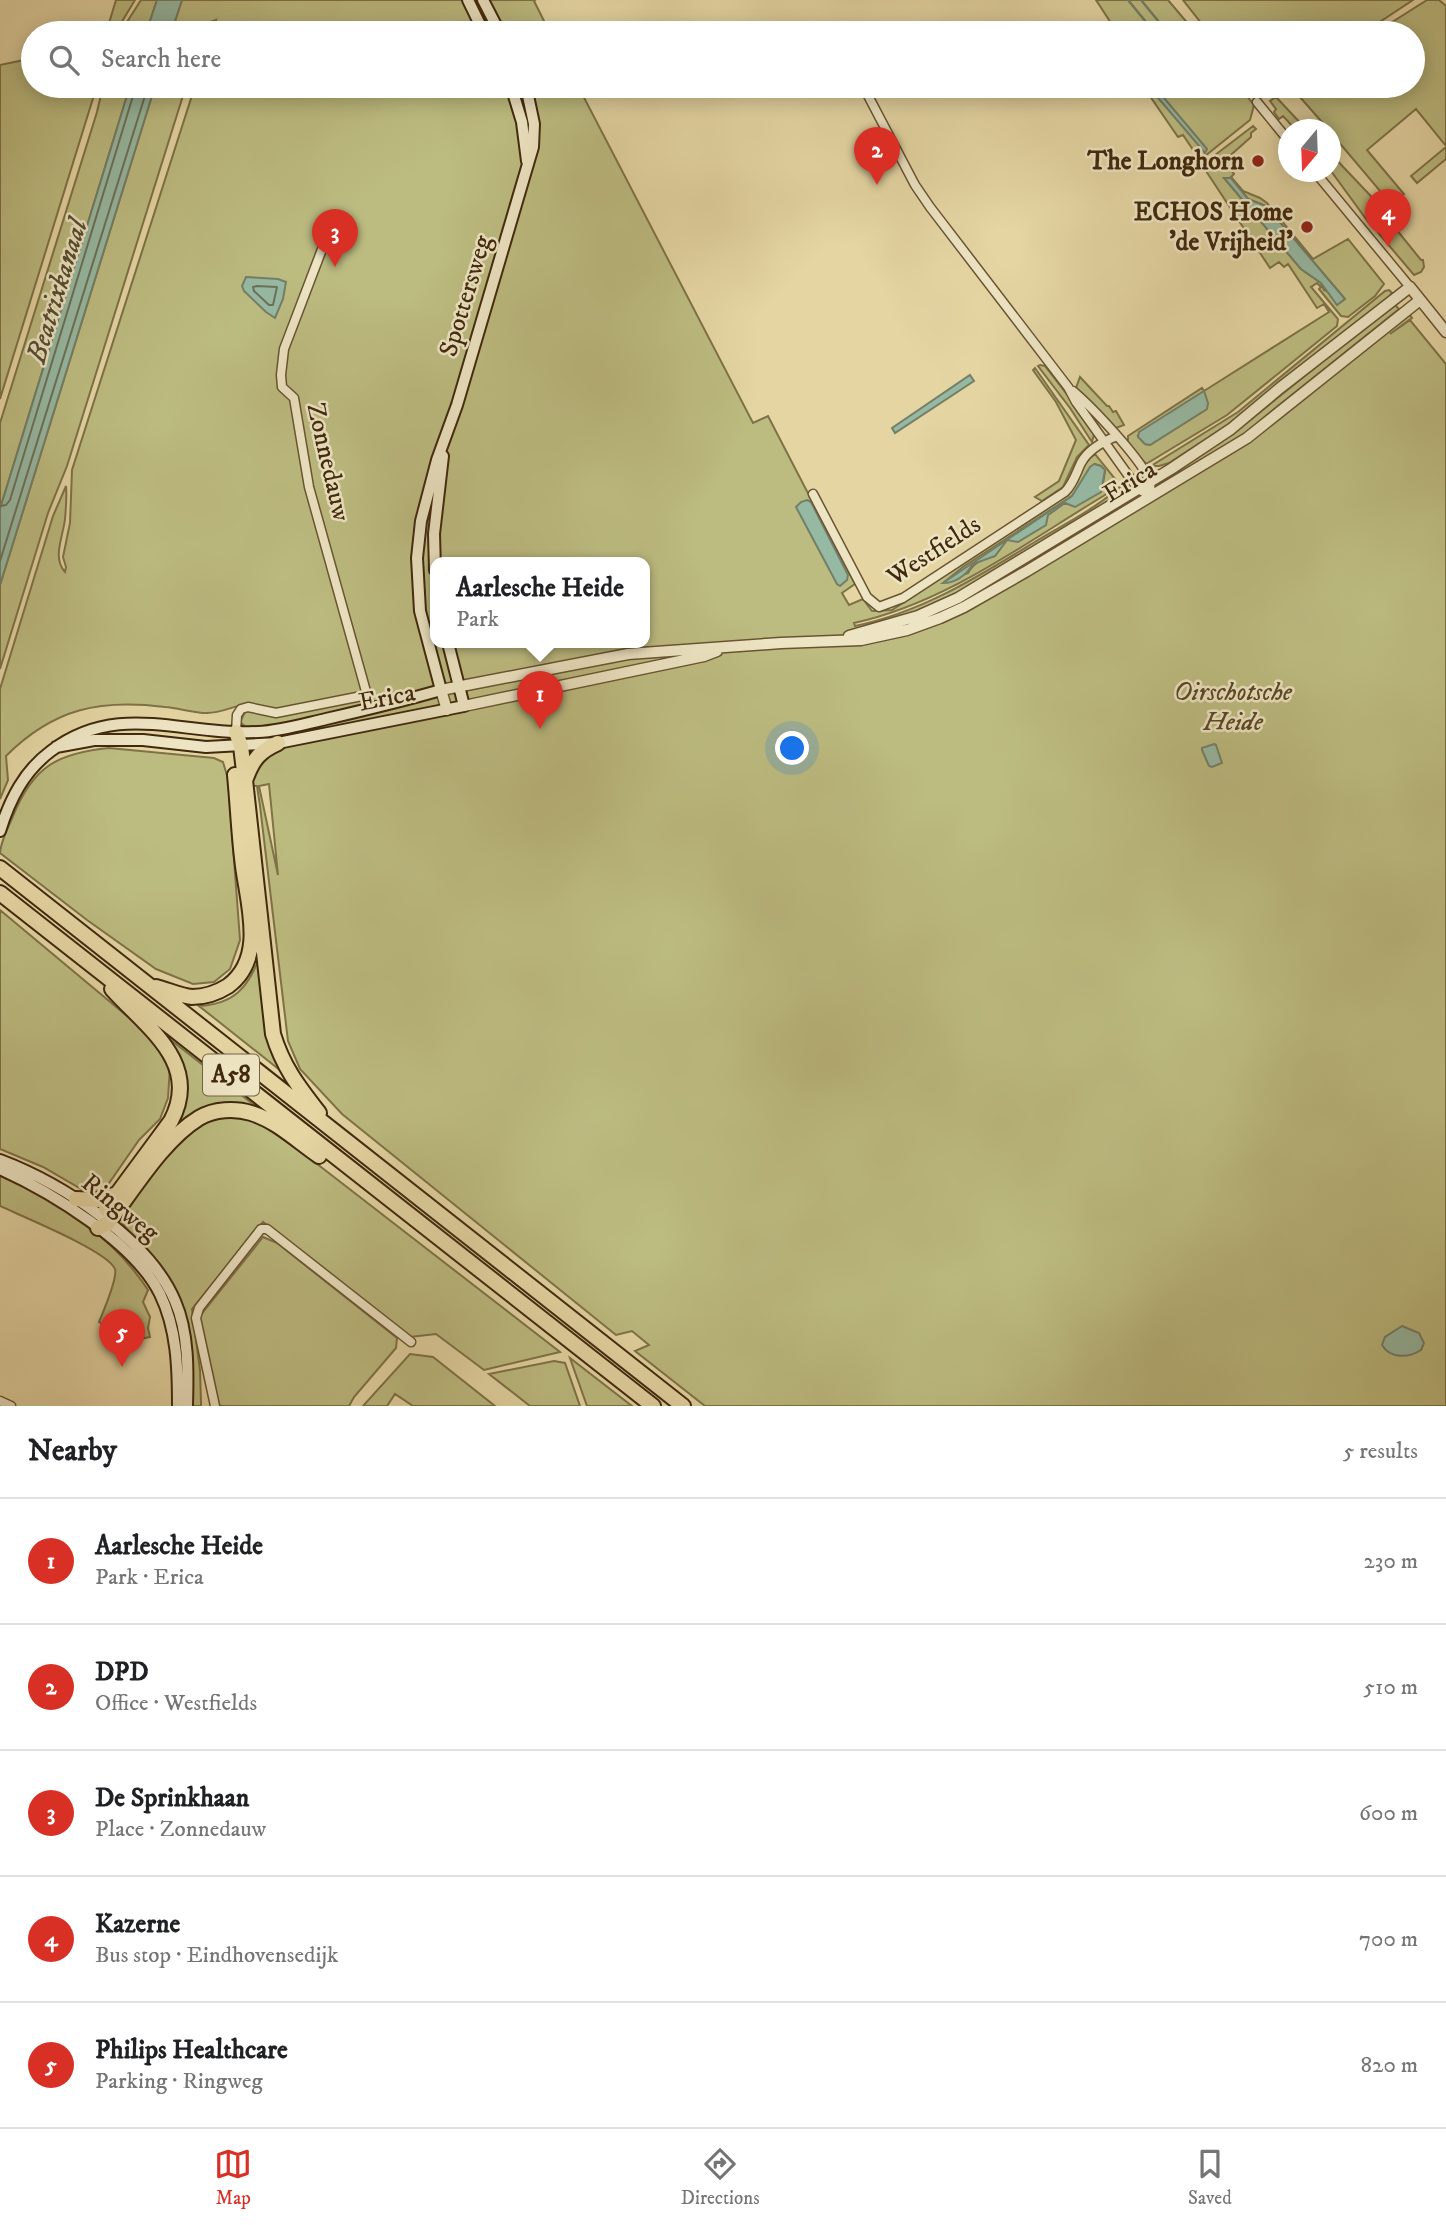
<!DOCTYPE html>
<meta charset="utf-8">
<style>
:root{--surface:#fff;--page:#f2f2f2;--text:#202124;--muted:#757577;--line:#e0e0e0;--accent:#d93025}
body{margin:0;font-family:"IM FELL DW Pica",serif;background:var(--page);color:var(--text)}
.compass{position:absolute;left:1278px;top:119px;width:63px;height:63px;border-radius:50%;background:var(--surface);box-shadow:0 4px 18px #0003;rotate:199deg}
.you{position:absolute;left:793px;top:749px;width:24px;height:24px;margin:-18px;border:5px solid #fff;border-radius:50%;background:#1a73e8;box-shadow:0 0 0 10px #1a73e833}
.badge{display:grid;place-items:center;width:46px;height:46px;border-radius:50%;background:var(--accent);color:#fff;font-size:23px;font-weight:700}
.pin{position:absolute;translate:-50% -58px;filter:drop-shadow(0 2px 4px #0008)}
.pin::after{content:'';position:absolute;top:37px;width:24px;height:21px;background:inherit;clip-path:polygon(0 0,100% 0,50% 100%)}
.popup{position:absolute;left:430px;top:557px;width:220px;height:91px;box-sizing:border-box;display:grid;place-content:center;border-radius:14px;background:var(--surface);filter:drop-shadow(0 2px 5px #0005);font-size:23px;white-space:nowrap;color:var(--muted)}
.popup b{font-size:26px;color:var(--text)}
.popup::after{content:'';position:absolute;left:50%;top:100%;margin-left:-14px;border:14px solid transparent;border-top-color:var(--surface)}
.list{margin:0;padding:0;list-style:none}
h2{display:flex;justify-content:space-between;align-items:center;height:91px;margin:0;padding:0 28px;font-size:30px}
h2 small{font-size:23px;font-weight:400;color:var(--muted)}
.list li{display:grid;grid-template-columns:46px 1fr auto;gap:21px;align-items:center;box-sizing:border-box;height:126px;padding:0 28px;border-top:2px solid var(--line)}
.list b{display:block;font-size:26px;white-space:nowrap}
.list p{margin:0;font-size:23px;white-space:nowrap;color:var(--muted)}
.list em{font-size:23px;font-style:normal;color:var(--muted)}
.icon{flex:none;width:38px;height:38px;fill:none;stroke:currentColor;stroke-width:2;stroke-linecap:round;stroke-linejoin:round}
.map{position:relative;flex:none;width:1446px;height:1406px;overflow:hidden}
.search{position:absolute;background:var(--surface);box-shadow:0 4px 18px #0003;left:21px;right:21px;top:21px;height:77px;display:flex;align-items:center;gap:18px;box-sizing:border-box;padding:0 24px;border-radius:38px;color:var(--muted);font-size:26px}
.sheet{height:721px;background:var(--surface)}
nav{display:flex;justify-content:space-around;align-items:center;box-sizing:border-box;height:98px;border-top:2px solid var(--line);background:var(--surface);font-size:19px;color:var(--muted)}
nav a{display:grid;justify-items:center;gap:4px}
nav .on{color:var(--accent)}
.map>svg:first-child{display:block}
.green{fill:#bcbb80;stroke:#7e7246;stroke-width:2;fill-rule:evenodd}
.water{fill:#96b9a3;stroke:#747f67;stroke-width:2}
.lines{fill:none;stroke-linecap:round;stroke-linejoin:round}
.shore{stroke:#6b7158;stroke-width:2}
.stream{stroke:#747f67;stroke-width:2.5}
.minor-casing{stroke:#695432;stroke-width:11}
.tertiary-casing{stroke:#695432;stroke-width:13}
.secondary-casing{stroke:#40290d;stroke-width:14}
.motorway-casing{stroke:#40290d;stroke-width:18}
.minor{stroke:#ede4c3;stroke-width:8}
.tertiary{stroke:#ede4c3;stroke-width:10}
.secondary{stroke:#ede4c3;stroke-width:10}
.motorway{stroke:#e4d5a3;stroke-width:14}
.poi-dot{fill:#8f2418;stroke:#ede4c3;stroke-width:2.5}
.labels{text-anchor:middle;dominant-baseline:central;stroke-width:5;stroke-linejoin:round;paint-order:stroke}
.shield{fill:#ede4c3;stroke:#746144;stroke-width:2}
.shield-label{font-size:24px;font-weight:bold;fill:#40290d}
.poi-label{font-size:26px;font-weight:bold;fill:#40290d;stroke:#ede4c3;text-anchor:end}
.street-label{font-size:26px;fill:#40290d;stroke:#ede4c3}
.park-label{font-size:26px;font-style:italic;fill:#594624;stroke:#ede4c3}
.water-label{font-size:28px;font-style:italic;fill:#564d32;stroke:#ede4c3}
</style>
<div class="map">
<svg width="1446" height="1406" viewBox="0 0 1446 1406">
<rect width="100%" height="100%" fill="#e4d5a3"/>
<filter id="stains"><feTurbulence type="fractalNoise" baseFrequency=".00286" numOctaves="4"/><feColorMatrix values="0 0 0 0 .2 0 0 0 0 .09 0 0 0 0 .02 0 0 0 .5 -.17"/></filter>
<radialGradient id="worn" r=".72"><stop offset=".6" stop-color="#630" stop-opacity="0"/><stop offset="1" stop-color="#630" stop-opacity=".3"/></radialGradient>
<path class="green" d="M116 0H135L115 33H106Z
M141 0H157L146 33H120Z
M182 0H535L534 1 550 33H212L216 20 205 24 202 33H171Z
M1096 0H1168L1196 33H1117L1106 27 1111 23Z
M1183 0H1413L1363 33H1209Z
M1427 0H1439L1446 6V146L1416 109 1367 150 1404 194 1391 204 1331 133 1330 130 1328 129 1299 96 1297 87 1413 86V33H1375Z
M33 58V86H88L87 88 94 95 0 399V65Z
M103 86H130L0 509V423L97 112Z
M155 86H186L67 466 48 513 0 669V585Z
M195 86H578L753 423 768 416 855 584 842 593 849 605 863 599 872 611 892 610 1068 495C1079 482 1080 464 1095 454L1116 480V485L1105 495C1025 543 946 603 854 623L855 626C923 612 979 576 1038 540 1068 522 1101 506 1126 481L1123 493 936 606 858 631 919 629 1216 460 1409 314 1412 318 1390 334 1410 320 1446 364V1406H705L635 1351 649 1345 632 1331 616 1335 342 1114 300 1069 288 1041 260 806 257 786H252L255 769 265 755 262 726 246 727 240 722 249 704C234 705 223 713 207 713 193 713 179 708 165 707 100 699 54 708 6 756L8 780 0 799V689L53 516 66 486C67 497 66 508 65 519 63 537 52 558 65 572L66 567 63 557 70 523 72 470ZM1095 464 1101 466 1105 471 1102 490 1070 504H1063L1014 540H1007L995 556C982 560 975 561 968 573L943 583 963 567 1072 496ZM435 563H645V643H435ZM269 784 278 875 259 786Z
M1143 86H1239L1254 105 1250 120 1200 160 1183 135 1178 137Z
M1276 97 1306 129H1295L1283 116 1279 119 1274 112 1276 109 1270 101Z
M1253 126 1256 129 1251 133V137L1224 161 1234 174 1231 177 1243 191 1260 198 1267 203 1313 259 1348 239 1384 284 1375 296 1348 317 1341 316 1319 289 1321 287 1317 283 1311 287 1338 319 1337 326 1227 415 1146 464 1128 444V436L1202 388 1204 391 1329 312 1324 304 1317 308 1288 264 1284 267 1279 262 1270 268 1204 168 1200 170 1198 168ZM1224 178H1231L1248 199 1266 206 1345 299 1324 290 1321 283 1301 269ZM1207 409 1150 445 1145 444 1138 436Z
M1446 147V159L1417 183 1411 176Z
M1331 154 1384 210 1369 223 1331 171Z
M1388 219 1421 260H1423L1424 267 1421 272 1414 275 1375 229Z
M1389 290 1392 293 1389 297 1229 424 1169 463 1159 466H1151L1238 412 1385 291Z
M1394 304 1399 309 1267 415 1243 438 1167 481 1164 475 1249 421Z
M1040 365 1045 366 1092 427 1094 434 1092 442 1070 408 1038 366Z
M1035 368 1089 445 1077 457 1063 487 1042 501 1035 497 1059 481 1076 440 1056 402 1033 370Z
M1080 377 1107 406H1109L1113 412 1116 411 1124 425 1116 428 1108 425 1076 388Z
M1125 499 1127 502 1043 554 1013 576 956 609 883 634 895 626 914 620Z
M109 748 214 758 223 762 228 779 240 940 230 969 214 982 193 984 156 969 87 920 0 853C1 840 8 828 13 816 33 767 57 753 109 748Z
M0 910 145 1031 153 1040 170 1066 168 1098 160 1119 139 1140 105 1189 97 1193H88L43 1167 0 1149Z
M260 956 267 1038 281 1071 199 1006C234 1004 248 988 260 956Z
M158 1030 267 1115 228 1108 153 1154 181 1105Z
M222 1117 248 1119 260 1123 312 1160 560 1352 484 1370 436 1334 410 1337 263 1222 192 1309 200 1370 201 1403V1406H189L179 1299 166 1274 122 1223C123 1203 182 1135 201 1124 207 1120 214 1119 222 1117Z
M0 1176C57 1198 114 1238 148 1290L143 1302 150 1317 148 1328 150 1337C133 1342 113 1332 99 1322 103 1312 118 1278 115 1269 108 1251 21 1216 0 1206Z
M263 1237 277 1243 397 1338 396 1348 354 1397 349 1406H221L216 1402 199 1323 200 1316Z
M410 1354 433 1357 495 1406H413L395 1394 387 1406H363Z
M570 1358 632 1406H587Z
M554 1361 565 1363 580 1406H530L489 1374Z"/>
<path class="water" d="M157 0H182L171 33H146Z
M130 86H155L0 585V509Z
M1148 86H1154L1207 149 1205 153Z
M1224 178H1231L1248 199 1266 206 1345 299 1337 305 1321 283 1301 269Z
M246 277 278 279 286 282 283 299 275 318 266 312 244 291 242 286Z
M970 375 974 381 895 433 892 428Z
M1204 391 1208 403 1207 409 1150 445 1145 444 1138 437 1139 432Z
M1094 464 1101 466 1105 470 1101 492 1075 507 1065 503 1048 515 1046 525 1018 542 1007 540 995 556 973 564C966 575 957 583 943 583L1072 496 1090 467Z
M807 500 811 502 848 575 847 580 840 586 837 584 796 507 801 502Z
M1214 744 1216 745 1222 763 1212 767 1209 766 1202 750V748Z
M1402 1326 1419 1333 1424 1343 1421 1350C1409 1358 1390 1359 1382 1345L1385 1337Z"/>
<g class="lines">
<path class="shore" d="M257 286 277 287 273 305H269L254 291 253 287Z
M0 506 6 505 10 500 136 86
M0 561 148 86"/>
<path class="stream" d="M1128 0 1155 33
M1141 0 1168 33"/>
<g class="minor-casing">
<path id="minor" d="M863 86 915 185 930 207 1068 387 1076 402 1138 489 1151 496
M1257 102 1288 140
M1315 172 1410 287
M1073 391C1093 408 1139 457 1149 479 1151 484 1150 490 1151 496
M813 494 867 597 879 607 903 598 1065 492C1074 483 1076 473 1081 463 1088 450 1104 441 1117 436
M236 732 237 715 241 709 248 707 276 713 367 695 309 487 294 398 282 387 281 375 284 349 324 244
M0 1401 11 1406
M215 1406 196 1318 199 1308 261 1229H267L411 1342"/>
</g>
<g class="tertiary-casing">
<path id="tertiary" d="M849 636 918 616 958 598 1171 469 1231 429 1280 388 1410 287 1446 332
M464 706 704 656 717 651
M447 710 441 690 628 654 781 643 861 640 907 630 940 618 964 607 1027 571 1247 438 1420 300"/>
</g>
<g class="secondary-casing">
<path id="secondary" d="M468 0 484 33
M483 0 500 33
M511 86 522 122 527 161
M435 570 434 534 443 456
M56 747 94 740H143L206 747 278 743 464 706 448 643
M0 831C10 799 24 771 51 751 118 700 182 736 258 732 281 731 304 724 326 719 365 710 403 701 441 690L420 611 417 558 421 521 437 460 457 405 533 147 534 124 526 86
M0 1160C61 1183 149 1239 175 1301 189 1333 188 1372 187 1406
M0 1169C51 1192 135 1243 160 1294 177 1329 178 1368 178 1406"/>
</g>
<g class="motorway-casing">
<path id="motorway" d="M236 732 241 746 245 780 273 1034C283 1067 298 1086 319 1113
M246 778C253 759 260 751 278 743
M0 868 683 1406
M0 893 653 1406
M156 987C168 990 180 996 192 997 205 997 217 993 228 986 266 958 248 905 243 866 239 836 238 805 235 775
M76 1199 99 1200 117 1194
M106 1209 171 1121C202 1063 146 1027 112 989
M98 1228 108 1223C134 1189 163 1140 199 1118 214 1109 235 1108 251 1113 277 1121 297 1141 319 1156"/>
</g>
<use href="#minor" class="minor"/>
<use href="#tertiary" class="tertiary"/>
<use href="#secondary" class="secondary"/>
<use href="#motorway" class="motorway"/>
</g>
<g class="poi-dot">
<circle cx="1258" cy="161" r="7"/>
<circle cx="1307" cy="227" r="7"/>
</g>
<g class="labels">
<rect class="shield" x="203" y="1054.5" width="56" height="41" rx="5"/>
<g class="shield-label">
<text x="231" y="1075">A58</text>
</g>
<g class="poi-label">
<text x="1244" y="161">The Longhorn</text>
<text x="1293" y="212">ECHOS Home<tspan x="1293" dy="30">'de Vrijheid'</tspan></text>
</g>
<g class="street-label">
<text transform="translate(466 296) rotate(-73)">Spottersweg</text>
<text transform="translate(328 462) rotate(77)">Zonnedauw</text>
<text transform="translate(1130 482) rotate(-31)">Erica</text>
<text transform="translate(934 551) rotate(-33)">Westfields</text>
<text transform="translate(387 698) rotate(-11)">Erica</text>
<text transform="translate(120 1208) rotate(39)">Ringweg</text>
</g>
<g class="park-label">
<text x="1233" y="692">Oirschotsche<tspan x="1233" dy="30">Heide</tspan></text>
</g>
<g class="water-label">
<text transform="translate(57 291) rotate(-73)">Beatrixkanaal</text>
</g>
</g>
<rect width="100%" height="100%" filter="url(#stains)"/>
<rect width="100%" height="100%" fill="url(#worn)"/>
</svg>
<svg class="compass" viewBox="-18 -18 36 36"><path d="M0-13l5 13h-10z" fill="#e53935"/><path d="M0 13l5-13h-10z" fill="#757577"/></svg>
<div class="you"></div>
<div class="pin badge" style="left:540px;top:729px">1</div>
<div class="popup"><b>Aarlesche Heide</b>Park</div>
<div class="pin badge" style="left:877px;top:185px">2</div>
<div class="pin badge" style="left:335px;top:267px">3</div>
<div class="pin badge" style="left:1388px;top:247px">4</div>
<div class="pin badge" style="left:122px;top:1367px">5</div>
<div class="search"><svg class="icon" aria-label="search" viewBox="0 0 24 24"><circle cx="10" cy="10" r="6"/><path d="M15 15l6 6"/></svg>Search here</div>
</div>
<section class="sheet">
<h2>Nearby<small>5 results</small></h2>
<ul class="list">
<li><span class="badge">1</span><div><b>Aarlesche Heide</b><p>Park · Erica</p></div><em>230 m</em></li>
<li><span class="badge">2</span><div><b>DPD</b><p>Office · Westfields</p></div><em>510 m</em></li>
<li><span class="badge">3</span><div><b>De Sprinkhaan</b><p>Place · Zonnedauw</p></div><em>600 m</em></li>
<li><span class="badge">4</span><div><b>Kazerne</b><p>Bus stop · Eindhovensedijk</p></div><em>700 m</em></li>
<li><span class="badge">5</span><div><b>Philips Healthcare</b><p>Parking · Ringweg</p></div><em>820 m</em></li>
</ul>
</section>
<nav>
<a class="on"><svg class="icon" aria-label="map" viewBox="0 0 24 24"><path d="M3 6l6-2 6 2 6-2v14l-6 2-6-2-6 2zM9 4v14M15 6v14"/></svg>Map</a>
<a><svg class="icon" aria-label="directions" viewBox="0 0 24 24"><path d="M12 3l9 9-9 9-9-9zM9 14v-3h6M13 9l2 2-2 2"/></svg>Directions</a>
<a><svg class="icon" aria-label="saved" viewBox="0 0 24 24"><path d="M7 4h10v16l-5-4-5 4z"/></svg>Saved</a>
</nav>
